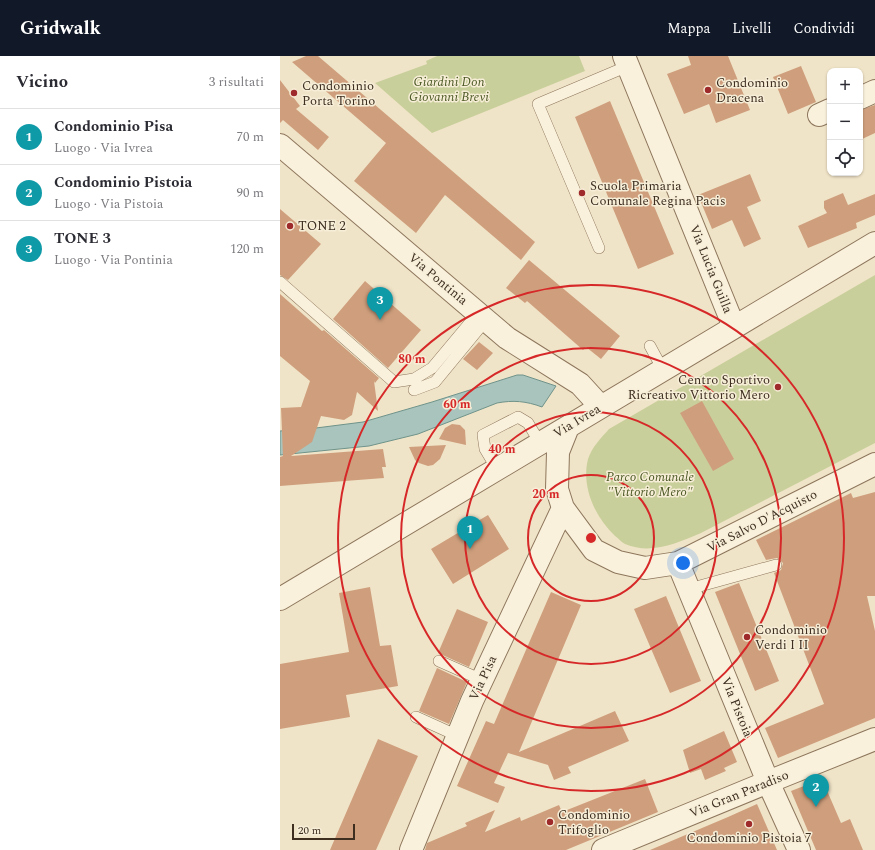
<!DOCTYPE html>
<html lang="it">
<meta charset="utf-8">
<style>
:root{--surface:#fff;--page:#f7f7f7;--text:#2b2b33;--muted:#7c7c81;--line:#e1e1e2;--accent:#111827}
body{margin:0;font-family:Spectral,serif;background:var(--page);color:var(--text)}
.controls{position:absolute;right:12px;top:12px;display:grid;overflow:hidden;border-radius:8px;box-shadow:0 1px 3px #0004}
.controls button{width:36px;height:36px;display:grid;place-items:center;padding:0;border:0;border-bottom:1px solid var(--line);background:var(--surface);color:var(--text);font:20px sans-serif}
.scale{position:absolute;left:12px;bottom:10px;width:63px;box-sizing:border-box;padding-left:4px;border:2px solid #3d2e20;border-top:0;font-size:11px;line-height:14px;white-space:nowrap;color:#3d2e20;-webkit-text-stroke:3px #f7eed8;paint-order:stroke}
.you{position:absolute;left:403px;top:507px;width:14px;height:14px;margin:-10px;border:3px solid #fff;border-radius:50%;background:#1a73e8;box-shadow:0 0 0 6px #1a73e833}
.badge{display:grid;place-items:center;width:26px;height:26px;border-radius:50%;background:var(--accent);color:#fff;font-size:13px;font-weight:700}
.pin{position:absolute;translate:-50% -33px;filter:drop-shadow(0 1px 2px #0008)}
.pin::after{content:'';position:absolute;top:21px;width:14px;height:12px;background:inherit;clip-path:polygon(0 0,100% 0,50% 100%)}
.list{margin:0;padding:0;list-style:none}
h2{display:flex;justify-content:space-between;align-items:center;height:52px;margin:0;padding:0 16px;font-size:17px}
h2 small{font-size:13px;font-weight:400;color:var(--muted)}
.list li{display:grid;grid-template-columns:26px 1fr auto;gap:12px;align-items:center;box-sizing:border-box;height:56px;padding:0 16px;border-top:1px solid var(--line)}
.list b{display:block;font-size:15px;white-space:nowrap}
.list p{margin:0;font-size:13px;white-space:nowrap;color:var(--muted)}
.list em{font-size:13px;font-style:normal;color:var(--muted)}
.icon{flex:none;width:22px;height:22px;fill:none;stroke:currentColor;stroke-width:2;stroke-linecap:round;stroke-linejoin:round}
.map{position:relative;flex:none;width:595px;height:794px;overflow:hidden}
header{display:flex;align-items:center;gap:24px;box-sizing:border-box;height:56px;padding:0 20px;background:var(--accent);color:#fff}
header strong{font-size:19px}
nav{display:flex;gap:22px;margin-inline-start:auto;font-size:14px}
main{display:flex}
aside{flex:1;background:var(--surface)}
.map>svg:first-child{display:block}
.green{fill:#c9cf9b}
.water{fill:#a9c4bc;stroke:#6f938a}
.building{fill:#cf9f7d}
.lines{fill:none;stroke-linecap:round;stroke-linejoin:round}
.lane-casing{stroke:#8d765c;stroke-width:12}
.street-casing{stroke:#8d765c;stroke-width:24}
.lane{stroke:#faf1dc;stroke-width:11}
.street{stroke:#faf1dc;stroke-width:22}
.ring{fill:none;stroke:#d62828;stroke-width:2}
.poi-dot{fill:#9e2a2b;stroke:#f7eed8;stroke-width:1.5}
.labels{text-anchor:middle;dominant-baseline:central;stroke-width:3;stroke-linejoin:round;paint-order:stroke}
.park-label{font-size:13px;font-style:italic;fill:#4d5a26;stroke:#f7eed8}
.poi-label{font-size:13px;fill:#3d2e20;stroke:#f7eed8;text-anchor:start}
.street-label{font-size:13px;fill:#3d2e20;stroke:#f7eed8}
.centre{fill:#d62828;stroke:#f7eed8;stroke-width:2}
.ring-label{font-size:12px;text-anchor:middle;font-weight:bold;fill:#d62828;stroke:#f7eed8;stroke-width:3;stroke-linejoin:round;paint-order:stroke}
</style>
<header>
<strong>Gridwalk</strong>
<nav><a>Mappa</a><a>Livelli</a><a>Condividi</a></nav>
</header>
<main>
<aside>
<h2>Vicino<small>3 risultati</small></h2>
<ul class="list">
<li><span class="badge" style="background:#0f9aa8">1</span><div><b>Condominio Pisa</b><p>Luogo · Via Ivrea</p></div><em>70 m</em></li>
<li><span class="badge" style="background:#0f9aa8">2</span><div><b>Condominio Pistoia</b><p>Luogo · Via Pistoia</p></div><em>90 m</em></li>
<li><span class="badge" style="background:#0f9aa8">3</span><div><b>TONE 3</b><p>Luogo · Via Pontinia</p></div><em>120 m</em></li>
</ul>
</aside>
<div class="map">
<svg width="595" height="794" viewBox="0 0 595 794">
<rect width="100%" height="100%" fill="#f0e4c8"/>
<path class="green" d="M157 0H299L305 15 152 77 95 27 147 8 146 5Z
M595 219V387L421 477C397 487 371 499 345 488 341 486 338 482 335 480 315 461 301 431 308 403 312 391 321 382 329 373Z"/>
<path class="water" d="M237 319H243L276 330 262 351C246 345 233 344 217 347L138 378 89 390 0 399V375L36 372 83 366 152 346Z"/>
<path class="building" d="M26 0H38L255 186 241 204 165 139 136 177 74 125 106 87 12 6Z
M408 0H448L470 54 436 67 429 48 404 58 387 18 411 9Z
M521 10 536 46 508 58 493 21Z
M0 24 20 50 16 53 49 81 38 94 3 64 0 67Z
M330 45 394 198 358 213 295 61Z
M595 49V77L580 84V54Z
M470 118 481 145 467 151 481 183 464 191 452 164 432 173 418 139Z
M563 137 568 149 595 138V159L576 167 577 172 528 192 518 170 547 157 544 152V145Z
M0 153 41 188 8 224 0 219Z
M249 204 340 280 321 303 306 291 303 294 247 245 245 247 226 232Z
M85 225 141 274 108 312 53 263Z
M0 238 42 275 44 274 99 322 95 327 94 325 98 355 77 336 72 359 64 364 41 360 32 386 11 400 103 393 106 411H102L104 422 0 430V401L3 400 1 352 21 351 30 325 0 300Z
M199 286 213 297 197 314 183 303Z
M422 345 454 403 433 415 400 357Z
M172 368 180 369 185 374 186 389 159 383 165 372Z
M166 389 160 403 153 409 148 410 139 407 135 404 129 391Z
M595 436V540H587L595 575V662L498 702 485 672 544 648 494 517 501 514 503 507 497 502 486 504 476 484 571 437 573 442Z
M208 459 229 493 173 528 151 493Z
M459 527 499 625 475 635 435 536Z
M90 531 100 590 111 589 118 630 66 639 70 661 0 673V608L69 596 59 537Z
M271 536 301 549 239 696 335 655 349 685 288 711 291 717 274 724 268 709 228 697 214 727 225 731 218 747 177 730 206 665 214 668Z
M386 540 421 625 390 637 354 553Z
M177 553 208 566 189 611 158 597Z
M157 612 187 626 169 668 139 655Z
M444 675 457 706 444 712 446 715 425 724 421 713 410 717 403 694Z
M98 683 138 700 96 794H50Z
M365 723 378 756 286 794H145L147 787 187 770 185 767 215 754 205 776 240 761 241 765 279 749 282 756Z
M542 723 561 767 570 763 583 794H536L511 735Z
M477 748 497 794H370L448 761Z"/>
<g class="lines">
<g class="lane-casing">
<path id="lane" d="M319 192 258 48 348 10
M0 226 114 326 134 323 152 312 198 257
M370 290 383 314
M134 334 155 326 206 264
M217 413 205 393 203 379 238 361 248 367 260 387
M409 533 496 509
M159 605 202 624
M136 661 178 680"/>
</g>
<g class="street-casing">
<path id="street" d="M344 0 454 271
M580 42 595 35
M539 59 550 54
M0 89 227 282 300 328 321 351
M288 371 278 396 277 433 283 452 314 494 338 506 365 512 398 507 595 408
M398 507 488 726 519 794
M0 543 595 187
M131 794 192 645 283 452
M323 794 488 726 595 683"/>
</g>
<use href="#lane" class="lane"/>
<use href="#street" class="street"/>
</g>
<g class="ring">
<circle cx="311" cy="482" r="63"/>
<circle cx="311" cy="482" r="126"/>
<circle cx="311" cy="482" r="190"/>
<circle cx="311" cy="482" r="253"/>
</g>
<g class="poi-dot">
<circle cx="428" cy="34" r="4"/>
<circle cx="14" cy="37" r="4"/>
<circle cx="302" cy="137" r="4"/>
<circle cx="10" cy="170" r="4"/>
<circle cx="498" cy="331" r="4"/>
<circle cx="467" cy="581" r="4"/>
<circle cx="270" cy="766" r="4"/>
<circle cx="469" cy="768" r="4"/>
</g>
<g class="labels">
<g class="park-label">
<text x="169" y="26">Giardini Don<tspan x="169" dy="15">Giovanni Brevi</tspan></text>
<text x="370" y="421">Parco Comunale<tspan x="370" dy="15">"Vittorio Mero"</tspan></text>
</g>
<g class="poi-label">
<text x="436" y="27">Condominio<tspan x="436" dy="15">Dracena</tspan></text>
<text x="22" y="30">Condominio<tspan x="22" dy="15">Porta Torino</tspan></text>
<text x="310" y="130">Scuola Primaria<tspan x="310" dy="15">Comunale Regina Pacis</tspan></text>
<text x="18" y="170">TONE 2</text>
<text x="490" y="324" text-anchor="end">Centro Sportivo<tspan x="490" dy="15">Ricreativo Vittorio Mero</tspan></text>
<text x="475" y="574">Condominio<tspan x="475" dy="15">Verdi I II</tspan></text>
<text x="278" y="759">Condominio<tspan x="278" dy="15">Trifoglio</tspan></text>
<text x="469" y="782" text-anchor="middle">Condominio Pistoia 7</text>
</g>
<g class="street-label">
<text transform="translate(431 213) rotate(68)">Via Lucia Guilla</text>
<text transform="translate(158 223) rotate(40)">Via Pontinia</text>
<text transform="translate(297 365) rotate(-31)">Via Ivrea</text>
<text transform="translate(482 465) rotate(-27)">Via Salvo D'Acquisto</text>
<text transform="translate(203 622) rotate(-65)">Via Pisa</text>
<text transform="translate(457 651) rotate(68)">Via Pistoia</text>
<text transform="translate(459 738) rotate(-22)">Via Gran Paradiso</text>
</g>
</g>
<circle cx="311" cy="482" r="6" class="centre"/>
<g class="ring-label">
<text x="132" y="307">80 m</text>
<text x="177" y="352">60 m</text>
<text x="222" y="397">40 m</text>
<text x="266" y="442">20 m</text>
</g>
</svg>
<div class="controls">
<button>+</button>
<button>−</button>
<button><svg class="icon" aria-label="locate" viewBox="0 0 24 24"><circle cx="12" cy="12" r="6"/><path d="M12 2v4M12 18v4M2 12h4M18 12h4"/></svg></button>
</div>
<div class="scale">20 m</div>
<div class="you"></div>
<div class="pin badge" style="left:190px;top:493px;background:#0f9aa8">1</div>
<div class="pin badge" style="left:536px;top:751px;background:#0f9aa8">2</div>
<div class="pin badge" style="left:100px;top:264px;background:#0f9aa8">3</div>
</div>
</main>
